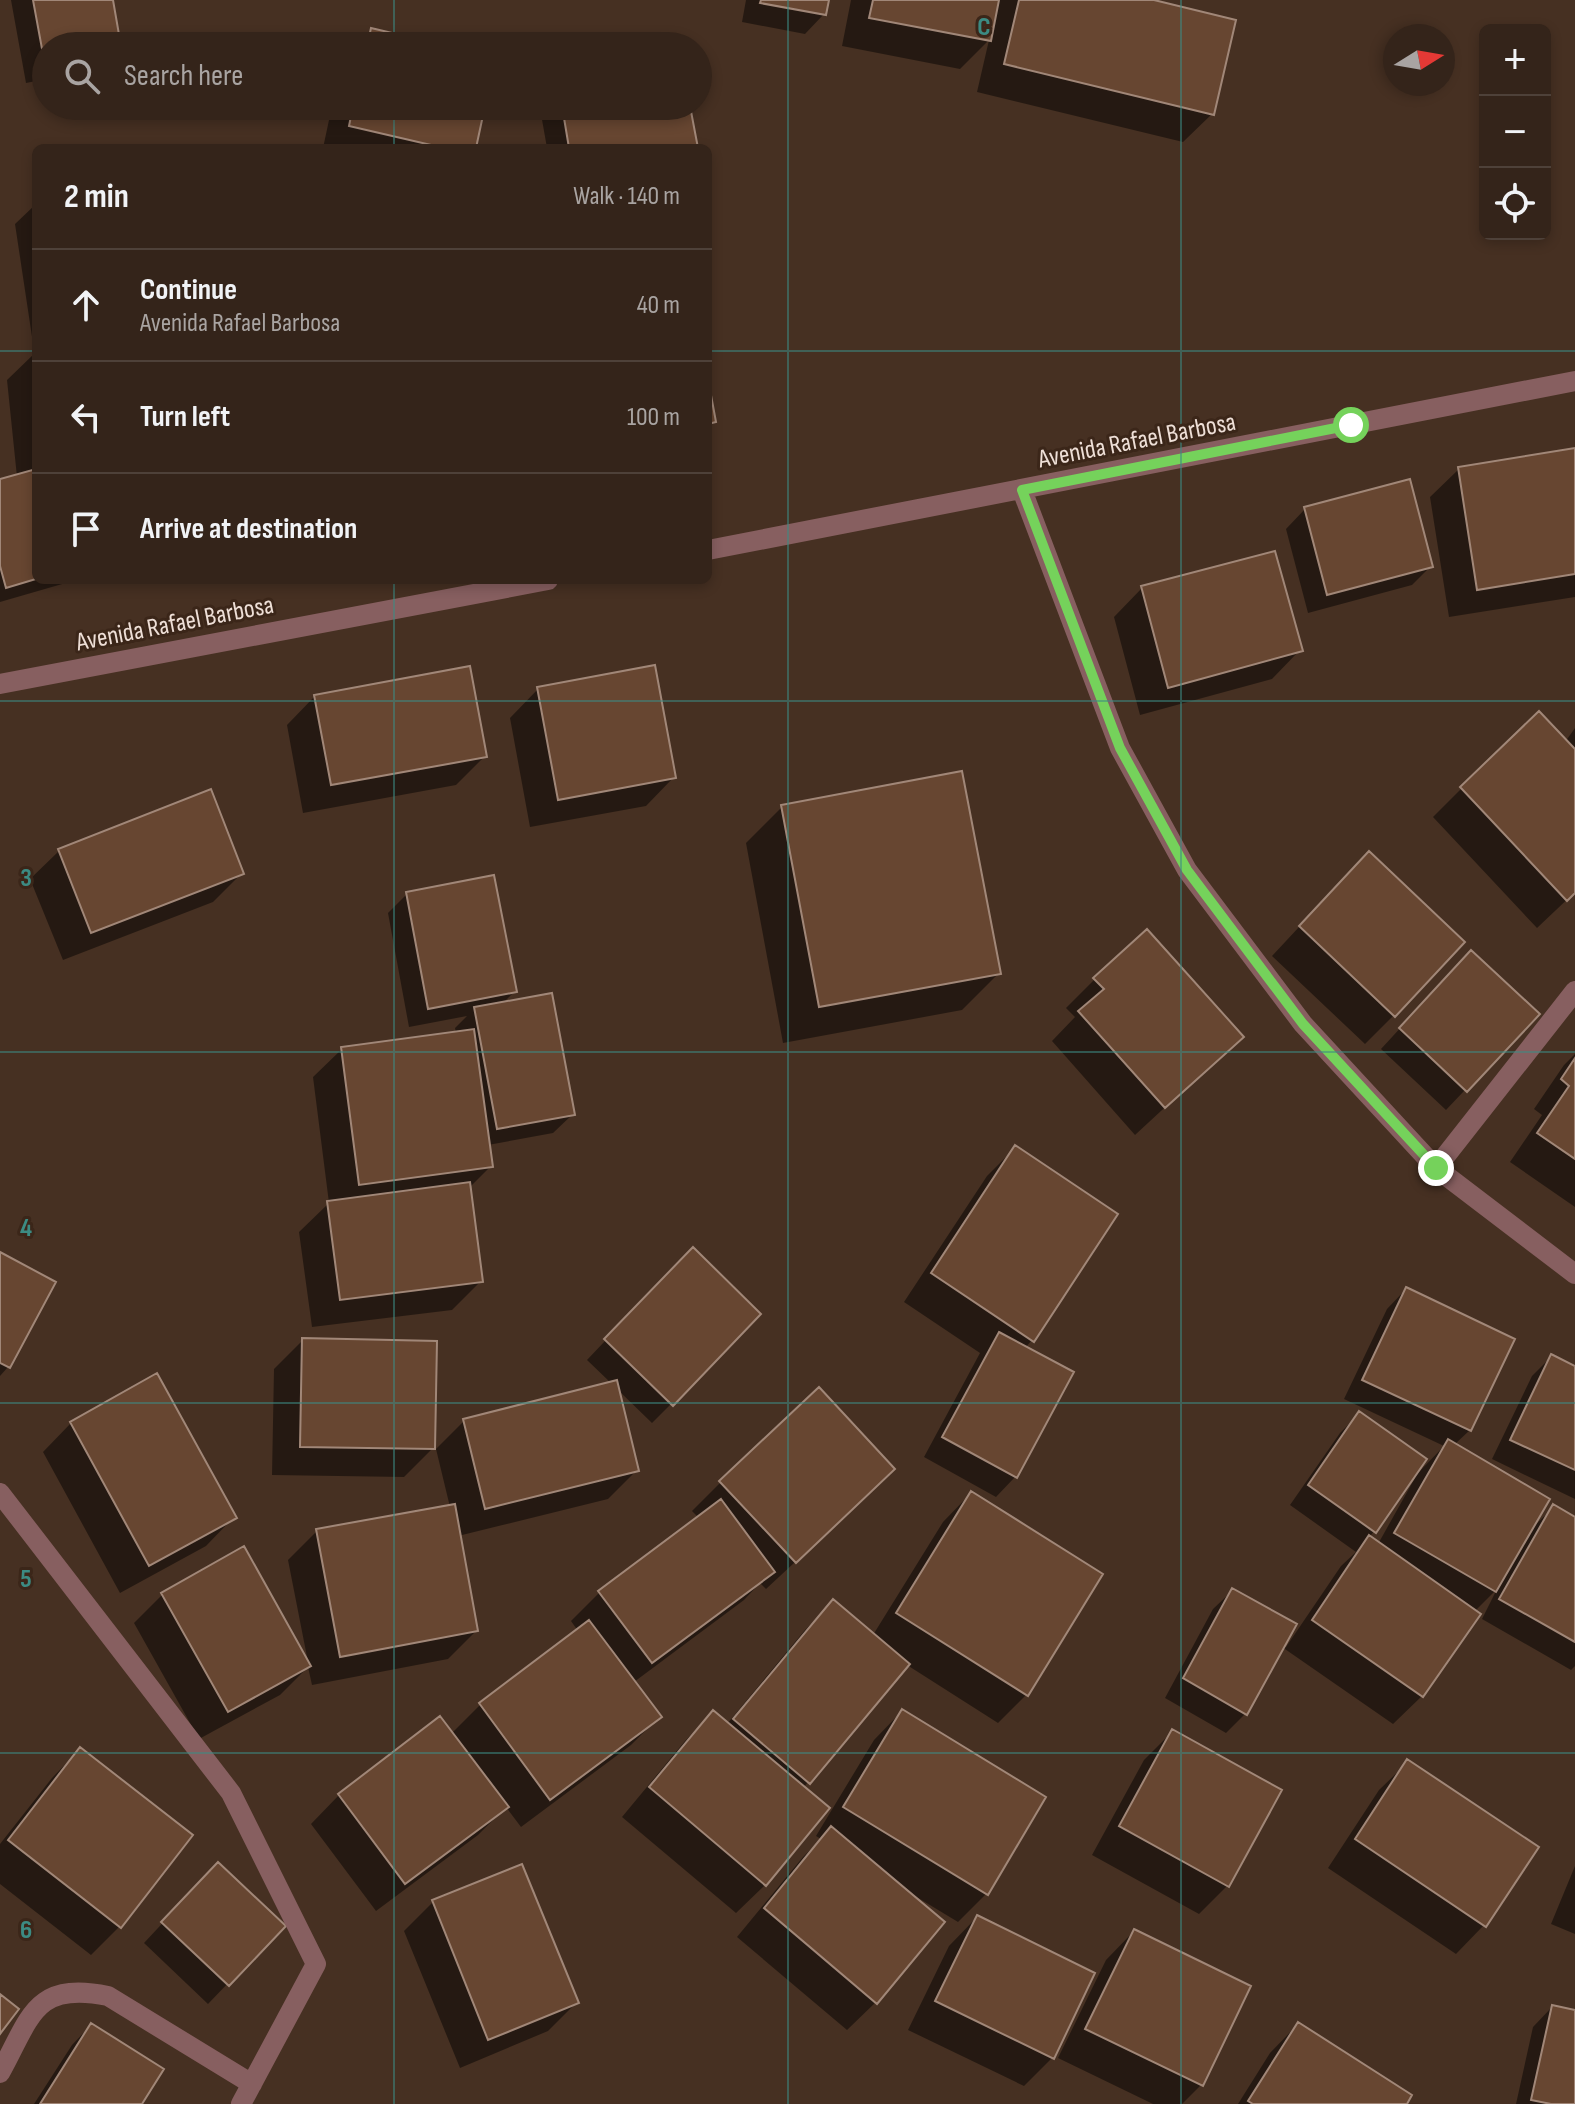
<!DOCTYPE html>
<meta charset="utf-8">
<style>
:root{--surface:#34241a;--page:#3c2c23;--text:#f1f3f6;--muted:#a9a4a2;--line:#4e4139}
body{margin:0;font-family:"Sofia Sans Condensed",sans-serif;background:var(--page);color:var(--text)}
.controls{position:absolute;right:24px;top:24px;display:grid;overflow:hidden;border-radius:12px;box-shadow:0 4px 12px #0003}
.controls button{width:72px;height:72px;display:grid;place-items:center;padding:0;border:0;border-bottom:2px solid var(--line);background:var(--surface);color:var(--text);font:40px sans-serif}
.compass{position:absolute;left:1383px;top:24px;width:72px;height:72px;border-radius:50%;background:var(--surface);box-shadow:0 4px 12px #0003;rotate:79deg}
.stop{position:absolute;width:24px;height:24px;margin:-18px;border:6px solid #75d25b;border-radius:50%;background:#fff}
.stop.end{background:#75d25b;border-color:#fff;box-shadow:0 2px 8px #0008}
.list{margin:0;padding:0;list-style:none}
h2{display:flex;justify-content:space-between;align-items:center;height:104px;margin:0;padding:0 32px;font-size:34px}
h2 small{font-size:26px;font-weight:400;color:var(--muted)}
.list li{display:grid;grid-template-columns:52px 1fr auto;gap:24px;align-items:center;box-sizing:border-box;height:112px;padding:0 32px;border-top:2px solid var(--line)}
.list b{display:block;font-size:30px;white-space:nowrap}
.list p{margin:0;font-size:26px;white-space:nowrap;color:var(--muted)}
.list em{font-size:26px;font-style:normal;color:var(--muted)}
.icon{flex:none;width:44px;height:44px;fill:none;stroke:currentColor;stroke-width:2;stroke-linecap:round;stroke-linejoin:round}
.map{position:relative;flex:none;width:1575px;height:2104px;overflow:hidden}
.search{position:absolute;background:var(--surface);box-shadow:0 4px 12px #0003;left:32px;top:32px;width:680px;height:88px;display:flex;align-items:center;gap:20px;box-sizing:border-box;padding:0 28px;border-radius:44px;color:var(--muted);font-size:30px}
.panel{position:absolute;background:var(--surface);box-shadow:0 4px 12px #0003;left:32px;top:144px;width:680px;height:440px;border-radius:12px}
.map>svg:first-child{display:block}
.shadow{fill:#0007;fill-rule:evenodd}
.building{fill:#674631;stroke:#a18778;stroke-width:2}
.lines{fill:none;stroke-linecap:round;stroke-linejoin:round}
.minor{stroke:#875f60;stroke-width:20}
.route{stroke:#75d25b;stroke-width:10}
.grid{fill:none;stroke:#3c8b83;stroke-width:2;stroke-opacity:0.55}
.labels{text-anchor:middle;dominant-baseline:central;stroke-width:6;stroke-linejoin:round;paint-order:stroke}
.street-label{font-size:26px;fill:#eedfd7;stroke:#3b2619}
.grid-label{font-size:26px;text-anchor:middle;font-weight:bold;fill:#3c8b83;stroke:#3b2619;stroke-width:6;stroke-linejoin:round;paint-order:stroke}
</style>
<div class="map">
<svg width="1575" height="2104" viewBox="0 0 1575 2104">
<rect width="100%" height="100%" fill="#463022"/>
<path class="shadow" d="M11 0H111L119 46H46V79L26 83Z
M746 0H827L824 14 805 34 742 22Z
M851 0H1145L1212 114 1183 142 977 92 989 40 960 69 842 46Z
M372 30 438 46H356Z
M332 106H483L474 148H323Z
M549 106H688L696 148H547L541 114Z
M36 204V350H34L15 224Z
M36 352V580H76L0 602V481L17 477 7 380Z
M1575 450V597L1449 617 1430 497 1459 469Z
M1305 509 1431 566 1412 585 1308 613 1286 529Z
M1142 588 1300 650 1272 679 1140 715 1114 617Z
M538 689 674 777 646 806 530 827 510 718Z
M315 696 485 756 456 785 303 813 287 725Z
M1575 728V892L1537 928 1433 817 1462 788 1565 742Z
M782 807 999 973 962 1010 783 1043 746 843Z
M59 851 241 874 213 902 63 960 30 879Z
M1341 882 1394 1015 1365 1044 1272 956Z
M407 894 514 992 502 1004 573 1114 553 1133 488 1145 490 1167 468 1189 481 1281 452 1310 312 1327 299 1232 329 1203 313 1077 342 1049 456 1033 455 1028 467 1016 409 1027 388 913Z
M1452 972 1537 1014 1446 1110 1381 1049Z
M1095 979 1241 1037 1135 1135 1052 1041 1075 1017 1066 1008Z
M1575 1054V1207L1510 1162 1542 1115 1534 1109 1564 1065Z
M1015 1148 1032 1340 1025 1348 1071 1373 1015 1477 996 1497 924 1457 980 1353 904 1302 987 1176Z
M0 1255 53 1283 8 1367 0 1376Z
M673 1269 671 1404 652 1423 617 1389 637 1470 608 1499 458 1536 476 1631 448 1659 312 1685 308 1667 280 1695 199 1739 134 1623 163 1594 308 1662 288 1560 317 1531 450 1507 436 1449 464 1421 612 1384 587 1360Z
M1406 1289 1470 1430 1454 1445 1533 1527 1554 1507 1575 1519V1666L1571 1670 1482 1619 1497 1589 1474 1612 1422 1696 1393 1724 1282 1647 1246 1713 1226 1733 1165 1698 1213 1609 1233 1590 1286 1647 1341 1566 1356 1552 1290 1505 1340 1433 1359 1414 1419 1472 1444 1446 1344 1399 1387 1309ZM1412 1477 1415 1478 1378 1544 1369 1538Z
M303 1340 433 1448 404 1477 272 1475 274 1369Z
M1551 1357 1575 1368V1499L1492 1459 1532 1376Z
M71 1423 234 1517 206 1546 120 1593 43 1452Z
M721 1482 864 1498 766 1589 760 1583 744 1600 634 1682 659 1717 631 1745 521 1827 506 1807 478 1835 376 1911 311 1824 339 1795 451 1734 480 1705 578 1631 571 1621 599 1593 699 1518 692 1511Z
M971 1493 1026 1695 998 1723 907 1665 803 1788 827 1808 765 1885 736 1913 622 1817 685 1741 713 1712 727 1724 805 1630 833 1602 873 1635 943 1522Z
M902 1711 986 1894 958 1922 915 1896 876 2002 847 2030 737 1937 803 1857 821 1839 816 1836 874 1740Z
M1172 1732 1227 1886 1199 1914 1092 1855 1144 1760Z
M80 1749 190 1836 119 1927 91 1955 0 1884V1844L52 1778Z
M1408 1762 1484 1925 1456 1954 1328 1868 1379 1790Z
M521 1866 577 2002 548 2031 460 2068 404 1931 433 1902Z
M1575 1866V1934L1551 1924Z
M199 1884 283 1926 208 2004 144 1943Z
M977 1917 1052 2058 1024 2086 908 2030 949 1946Z
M1134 1931 1201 2085 1182 2104H1153L1058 2058 1106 1960Z
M1552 2007 1575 2012V2104H1516L1533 2027Z
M1298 2024 1404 2104H1238L1270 2053Z
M91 2025 140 2104H34L72 2045Z"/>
<path class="building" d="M33 0H113L121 46H46L45 65Z
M761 0H829L826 15 760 3Z
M873 0H999L991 41 869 18Z
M1019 0H1154L1236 20 1214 115 1004 64Z
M371 28 447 46H367Z
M353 106H485L476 148H444L349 126Z
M562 106H690L698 148H569Z
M708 379 716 422 708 424Z
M1575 448V574L1477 590 1458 467Z
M36 469V579L6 588 0 566V479Z
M1410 479 1433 567 1327 595 1304 507Z
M1275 551 1303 651 1168 688 1141 586Z
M655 665 676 778 558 800 537 687Z
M470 666 487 757 331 785 314 695Z
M1539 711 1575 749V893L1567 901 1460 787Z
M962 771 1001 974 819 1007 781 805Z
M211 789 244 874 91 933 58 849Z
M1369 851 1465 942 1395 1017 1299 926Z
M494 875 517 992 428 1009 406 892Z
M1147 929 1244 1037 1165 1108 1078 1011 1104 989 1093 978Z
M1471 950 1540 1014 1467 1092 1399 1028Z
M552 993 575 1115 497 1129 474 1007Z
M474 1029 493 1167 359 1185 341 1047Z
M1575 1058V1159L1537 1133 1569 1086 1561 1079Z
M1015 1145 1118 1214 1034 1342 931 1273Z
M470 1182 483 1282 340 1300 327 1201Z
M693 1247 761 1314 673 1406 604 1339Z
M0 1252 56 1282 10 1368 0 1363Z
M1406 1287 1515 1339 1471 1431 1362 1380Z
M999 1332 1074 1372 1017 1478 942 1437Z
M302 1338 437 1341 435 1449 300 1447Z
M1551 1354 1575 1366V1470L1510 1440Z
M157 1373 237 1518 149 1566 70 1422Z
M617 1380 639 1471 485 1509 463 1419Z
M819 1387 895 1469 796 1563 719 1481Z
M1359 1411 1427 1459 1376 1533 1308 1485Z
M1448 1439 1550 1499 1496 1592 1394 1533Z
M971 1491 1103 1574 1028 1696 896 1613Z
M721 1499 775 1572 652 1663 598 1591Z
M455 1504 478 1631 340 1657 316 1529Z
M1553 1504 1575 1517V1642L1499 1599Z
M1369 1535 1481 1614 1423 1697 1312 1620Z
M244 1546 311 1666 228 1712 161 1593Z
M1232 1588 1297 1624 1247 1715 1183 1678Z
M833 1599 910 1664 810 1784 733 1719Z
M589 1620 662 1717 550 1800 479 1703Z
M902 1709 1046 1797 988 1895 843 1807Z
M713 1710 830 1808 766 1886 649 1787Z
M440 1716 509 1807 405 1884 338 1794Z
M1172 1729 1282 1790 1229 1887 1119 1826Z
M80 1747 193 1835 121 1928 8 1840Z
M1407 1759 1539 1847 1486 1927 1355 1839Z
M831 1826 945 1922 877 2004 764 1908Z
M218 1862 286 1926 229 1986 161 1922Z
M522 1864 579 2003 488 2040 432 1900Z
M977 1915 1095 1973 1054 2059 935 2001Z
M1134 1929 1251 1986 1203 2086 1085 2029Z
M0 1994 19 2009 0 2034Z
M1552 2005 1575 2010V2104H1551L1531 2100Z
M1298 2022 1412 2095 1407 2104H1253L1248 2101Z
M91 2023 164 2069 142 2104H40Z"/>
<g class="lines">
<path class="minor" d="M1022 490 1120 748 1187 870 1303 1024 1436 1168 1575 1274
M708 550 1575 381
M0 684 548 580
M1436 1168 1575 991
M0 1493 231 1793 316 1964 241 2104
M0 2073C31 2017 34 1981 108 1996L252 2084"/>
</g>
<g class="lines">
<path class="route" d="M1351 425 1022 490 1120 748 1187 870 1303 1024 1436 1168"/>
</g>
<path class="grid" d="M394 0V46M788 0V2104M1181 0V2104M394 106V148M0 351H36M708 351H1575M394 580V2104M0 701H1575M0 1052H1575M0 1403H1575M0 1753H1575"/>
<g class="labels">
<g class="street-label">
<text transform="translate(1137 441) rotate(-11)">Avenida Rafael Barbosa</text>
<text transform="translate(175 624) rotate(-11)">Avenida Rafael Barbosa</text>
</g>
</g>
<g class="grid-label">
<text x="984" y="35">C</text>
<text x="26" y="886">3</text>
<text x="26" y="1236">4</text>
<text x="26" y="1587">5</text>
<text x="26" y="1938">6</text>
</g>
</svg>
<div class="controls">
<button>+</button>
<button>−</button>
<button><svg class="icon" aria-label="locate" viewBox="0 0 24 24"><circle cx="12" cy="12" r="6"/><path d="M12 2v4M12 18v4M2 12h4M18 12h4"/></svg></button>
</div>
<svg class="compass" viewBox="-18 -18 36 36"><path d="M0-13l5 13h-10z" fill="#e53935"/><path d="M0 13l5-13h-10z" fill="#a9a4a2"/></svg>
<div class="stop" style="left:1351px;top:425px"></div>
<div class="stop end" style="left:1436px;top:1168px"></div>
<div class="search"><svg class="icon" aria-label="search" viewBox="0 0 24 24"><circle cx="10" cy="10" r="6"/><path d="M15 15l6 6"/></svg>Search here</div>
<section class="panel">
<h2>2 min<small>Walk · 140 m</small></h2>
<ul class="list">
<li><svg class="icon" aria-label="ahead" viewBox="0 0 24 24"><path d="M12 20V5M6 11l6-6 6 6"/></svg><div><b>Continue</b><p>Avenida Rafael Barbosa</p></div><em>40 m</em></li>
<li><svg class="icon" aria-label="left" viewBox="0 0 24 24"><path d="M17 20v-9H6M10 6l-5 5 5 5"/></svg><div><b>Turn left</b></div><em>100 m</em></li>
<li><svg class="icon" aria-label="arrive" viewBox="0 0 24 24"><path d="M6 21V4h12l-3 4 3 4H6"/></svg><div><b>Arrive at destination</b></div></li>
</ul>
</section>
</div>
